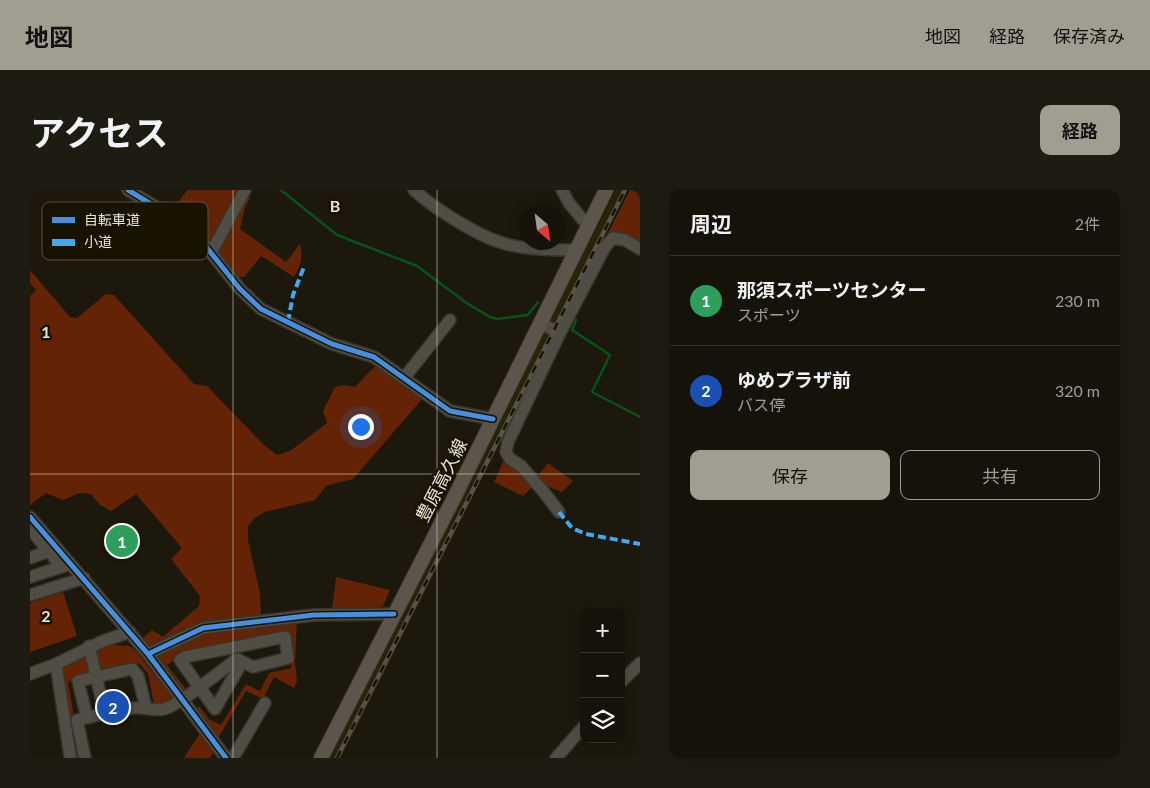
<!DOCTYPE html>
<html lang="ja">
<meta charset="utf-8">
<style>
:root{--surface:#151209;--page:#1e1b12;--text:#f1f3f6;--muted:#9d9e9c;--line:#34322a;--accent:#a19d90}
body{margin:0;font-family:Lato,"Noto Sans JP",sans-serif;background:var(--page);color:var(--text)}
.controls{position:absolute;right:15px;bottom:15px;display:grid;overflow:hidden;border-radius:10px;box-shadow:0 2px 12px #0003}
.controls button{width:45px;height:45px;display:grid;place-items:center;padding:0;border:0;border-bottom:1px solid var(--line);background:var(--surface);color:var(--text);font:25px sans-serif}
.compass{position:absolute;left:490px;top:15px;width:45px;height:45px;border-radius:50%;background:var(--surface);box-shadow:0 2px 12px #0003;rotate:151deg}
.you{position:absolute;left:330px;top:236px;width:18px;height:18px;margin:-12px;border:4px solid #fff;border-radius:50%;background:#1a73e8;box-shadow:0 0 0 8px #1a73e833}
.badge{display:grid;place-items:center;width:32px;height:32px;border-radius:50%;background:var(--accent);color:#fff;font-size:16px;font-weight:700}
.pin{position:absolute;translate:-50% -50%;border:2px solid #fff;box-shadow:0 1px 5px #0006}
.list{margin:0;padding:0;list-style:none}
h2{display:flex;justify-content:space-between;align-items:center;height:65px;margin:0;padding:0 20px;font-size:21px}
h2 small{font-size:16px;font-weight:400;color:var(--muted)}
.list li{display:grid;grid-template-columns:32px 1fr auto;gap:15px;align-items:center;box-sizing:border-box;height:90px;padding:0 20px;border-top:1px solid var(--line)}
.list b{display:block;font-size:19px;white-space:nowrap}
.list p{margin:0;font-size:16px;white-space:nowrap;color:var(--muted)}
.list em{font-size:16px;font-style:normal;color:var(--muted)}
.actions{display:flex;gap:10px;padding:15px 20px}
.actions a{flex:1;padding:11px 0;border:1px solid var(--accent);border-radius:10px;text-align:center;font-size:18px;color:var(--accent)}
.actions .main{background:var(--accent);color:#111}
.icon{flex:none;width:28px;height:28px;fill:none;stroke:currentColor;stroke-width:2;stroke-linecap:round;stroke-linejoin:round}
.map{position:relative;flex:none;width:610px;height:568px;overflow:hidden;border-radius:10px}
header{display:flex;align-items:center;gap:30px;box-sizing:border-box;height:70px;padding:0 25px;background:var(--accent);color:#111}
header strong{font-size:24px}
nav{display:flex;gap:28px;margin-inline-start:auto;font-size:18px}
.intro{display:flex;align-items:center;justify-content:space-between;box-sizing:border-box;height:120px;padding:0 30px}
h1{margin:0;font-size:35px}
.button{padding:12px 22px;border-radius:10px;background:var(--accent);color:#111;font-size:18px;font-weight:700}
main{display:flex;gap:30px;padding:0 30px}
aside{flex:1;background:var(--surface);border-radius:10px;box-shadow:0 2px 12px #0003}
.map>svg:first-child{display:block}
.built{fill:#292206}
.green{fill:#642305}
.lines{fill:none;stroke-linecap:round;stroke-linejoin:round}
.stream{stroke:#03541a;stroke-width:2.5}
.minor-casing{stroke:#37352d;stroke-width:14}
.major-casing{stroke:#37352d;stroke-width:16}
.minor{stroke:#504d44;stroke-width:11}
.major{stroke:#5c554a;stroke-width:14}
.rail-casing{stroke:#545249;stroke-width:4.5}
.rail{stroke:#181200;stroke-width:2.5;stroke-dasharray:8;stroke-linecap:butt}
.quiet{stroke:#3fa9f5;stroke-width:4;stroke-dasharray:8 4;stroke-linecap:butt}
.cycleway-casing{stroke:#181200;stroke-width:8}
.cycleway{stroke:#468fdf;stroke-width:5}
.grid{fill:none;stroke:#e8e4d7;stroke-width:1;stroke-opacity:0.55}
.labels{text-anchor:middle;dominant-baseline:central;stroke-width:5;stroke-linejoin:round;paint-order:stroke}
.street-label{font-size:18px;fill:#e8e4d7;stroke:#181200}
.key{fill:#181200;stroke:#565140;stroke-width:1}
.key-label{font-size:14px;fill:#e8e4d7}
.grid-label{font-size:16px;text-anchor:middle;font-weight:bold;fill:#e8e4d7;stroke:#181200;stroke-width:5;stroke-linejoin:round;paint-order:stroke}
</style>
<header>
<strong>地図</strong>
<nav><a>地図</a><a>経路</a><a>保存済み</a></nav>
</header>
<div class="intro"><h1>アクセス</h1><a class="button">経路</a></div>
<main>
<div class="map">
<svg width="610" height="568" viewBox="0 0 610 568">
<rect width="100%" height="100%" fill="#1c180c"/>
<path class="built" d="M586 0H597L528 138 518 133Z
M514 142 524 145 412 369 311 568H299Z"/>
<path class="green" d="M157 0H218L220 7 215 18 210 39 256 72 270 54C273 67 271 76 264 87L231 66 214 87 203 86 189 67 128 16 130 12 142 21Z
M600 0H610V63L577 45Z
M0 80 40 127 47 128 76 104 84 105 164 194 177 196 234 255 247 265 260 261 297 233 293 221 305 197 314 195 325 197 343 178 350 174 393 208 323 289 296 296 285 310 235 322 225 328 218 336V350L230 403 231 427 187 432 151 441 122 458 113 448 122 440 133 447 169 416 170 406 141 369 152 358 106 304 81 321 69 314 61 304 49 303 33 310 16 303 0 315V106L6 100 0 93Z
M474 270 509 285 518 273 543 291 532 302 507 292 493 306 464 292Z
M306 387 360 400 353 416 334 420H302Z
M33 402 47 446 0 462V413Z
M267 429 265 472 267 491 264 498 244 487 233 509 216 501 188 548 167 519 169 516 180 530 191 535 216 494 230 501 239 483 261 478 258 442 152 464 137 475 156 499 152 500 125 464 173 443Z
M85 455 99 456 105 460 144 509 133 515 124 514 118 484 110 474 38 492 51 568H45L31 479 67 459Z
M170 543 184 561 180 568H154Z"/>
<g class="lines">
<path class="stream" d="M251 0 307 45 387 76 438 114 460 127 467 129 498 125 508 112
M546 130 542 140 580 165 562 202 610 227"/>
<g class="minor-casing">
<path id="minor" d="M98 0 161 38 210 99 231 119 302 154 344 167 420 221 463 229
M384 0C406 20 452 49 480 55 501 60 524 60 545 60
M532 0 539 13 558 36
M181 63 215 0
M510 133 530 143
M374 188 420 130
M529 322 513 301 491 276 480 269 476 262 478 252 530 143 575 57 583 48 595 50 610 59
M0 327 118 464 196 568
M0 339 32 377
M0 368 19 361
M0 387 37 375
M0 405 54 388
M59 456 75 524
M118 464 173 438 284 425 364 424
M26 474 40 566
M0 484 26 474 73 451 100 442
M591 492 610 473
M57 528 48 491 102 479 108 486 116 518
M55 568 47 530C66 526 84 520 103 518 114 517 124 521 134 519 148 516 193 479 207 469L223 477 258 468 255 447 155 467 150 470 185 519 212 472
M203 568 235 513
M526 568 554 536"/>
</g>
<g class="major-casing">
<path id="major" d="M291 568 425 306 576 0"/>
</g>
<use href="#minor" class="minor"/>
<use href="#major" class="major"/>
<g class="rail-casing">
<path id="rail" d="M307 568 595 0"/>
</g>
<use href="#rail" class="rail"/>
<path class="quiet" d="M258 132 263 105 274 77
M529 322 542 338 556 344 610 354"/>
<g class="cycleway-casing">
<path id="cycleway" d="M98 0 161 38 210 99 231 119 302 154 344 167 420 221 463 229
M0 327 118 464 196 568
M118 464 173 438 284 425 364 424"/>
</g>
<use href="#cycleway" class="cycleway"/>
</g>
<path class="grid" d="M203 0V568M407 0V568M0 284H610"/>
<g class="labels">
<g class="street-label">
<text transform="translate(411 290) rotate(-63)">豊原高久線</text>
</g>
</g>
<rect x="12" y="12" width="166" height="58" rx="8" class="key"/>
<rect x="22" y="27" width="23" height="6" fill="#468fdf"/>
<rect x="22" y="49" width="23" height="7" fill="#3fa9f5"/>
<g class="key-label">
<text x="54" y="35">自転車道</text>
<text x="54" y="57">小道</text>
</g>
<g class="grid-label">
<text x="305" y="22">B</text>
<text x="16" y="148">1</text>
<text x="16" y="432">2</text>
</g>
</svg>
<div class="controls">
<button>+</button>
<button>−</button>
<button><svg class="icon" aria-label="layers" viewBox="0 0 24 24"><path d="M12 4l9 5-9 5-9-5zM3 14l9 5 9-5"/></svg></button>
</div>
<svg class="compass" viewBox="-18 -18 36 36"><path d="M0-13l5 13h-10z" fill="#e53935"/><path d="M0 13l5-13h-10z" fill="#9d9e9c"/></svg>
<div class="you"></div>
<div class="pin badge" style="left:92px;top:351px;background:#2e9e5b">1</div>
<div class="pin badge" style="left:83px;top:517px;background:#1a4fb4">2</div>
</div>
<aside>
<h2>周辺<small>2件</small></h2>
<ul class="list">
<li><span class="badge" style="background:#2e9e5b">1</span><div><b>那須スポーツセンター</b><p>スポーツ</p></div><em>230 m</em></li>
<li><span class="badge" style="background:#1a4fb4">2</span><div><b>ゆめプラザ前</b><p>バス停</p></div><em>320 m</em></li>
</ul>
<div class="actions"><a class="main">保存</a><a>共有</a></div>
</aside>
</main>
